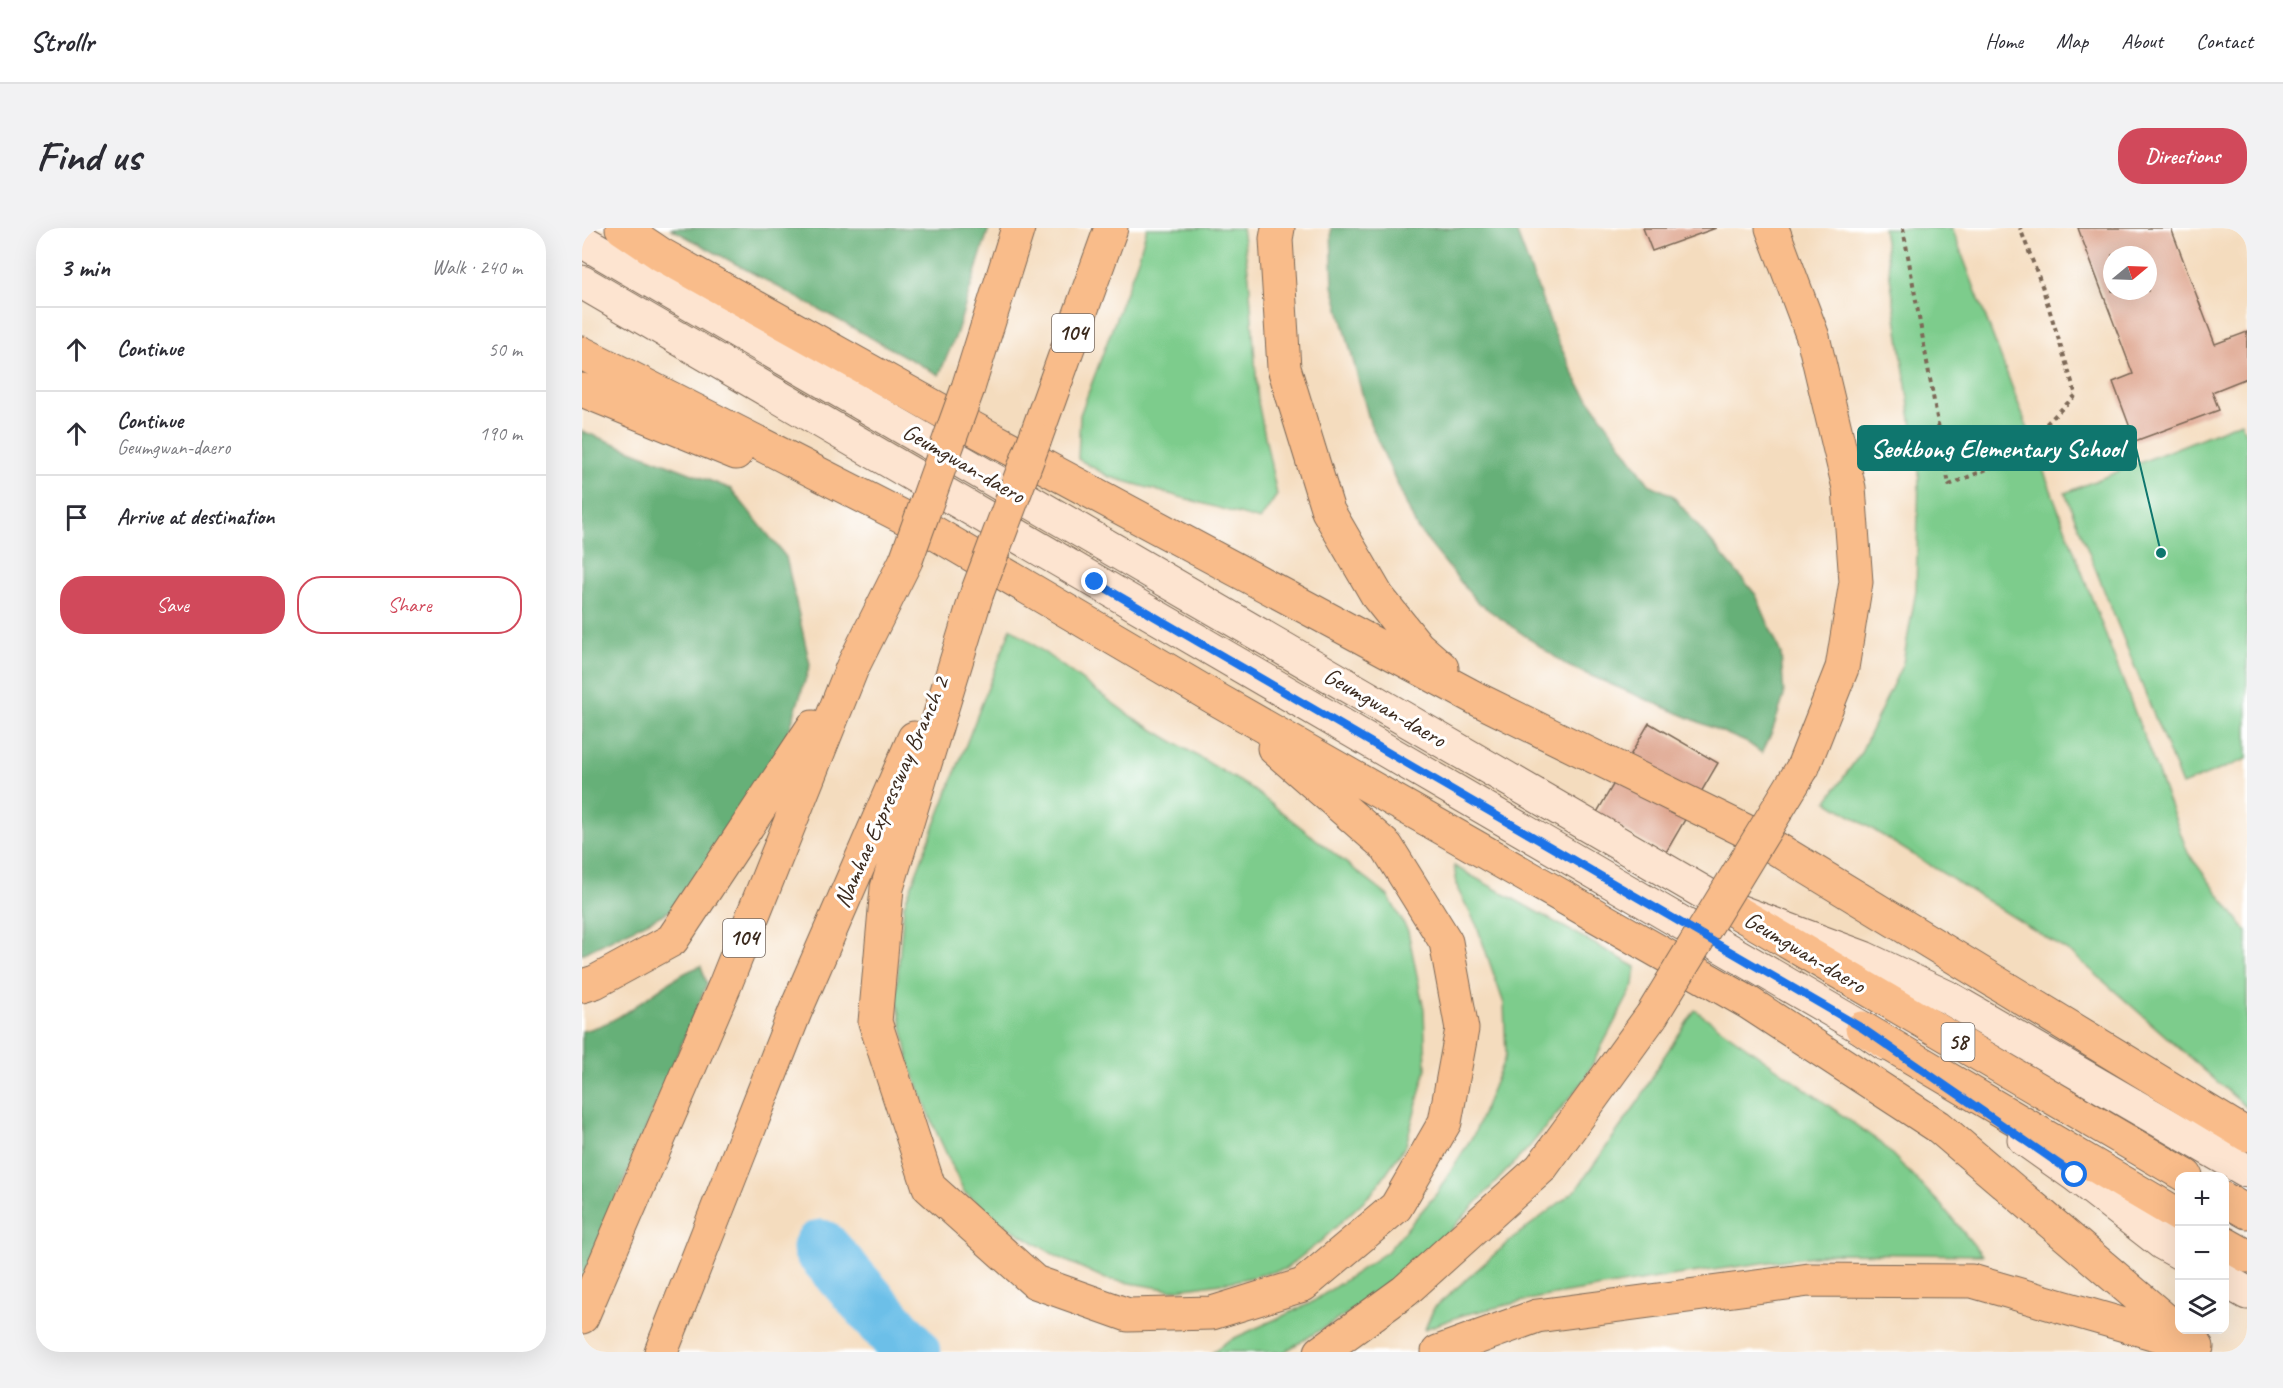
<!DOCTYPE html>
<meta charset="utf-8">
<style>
:root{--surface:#fff;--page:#f2f2f3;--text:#2b2b33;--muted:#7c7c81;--line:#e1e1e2;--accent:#d1495b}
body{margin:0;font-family:Caveat,sans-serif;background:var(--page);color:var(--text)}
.controls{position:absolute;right:18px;bottom:18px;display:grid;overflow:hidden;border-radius:12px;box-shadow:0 6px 24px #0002}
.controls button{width:54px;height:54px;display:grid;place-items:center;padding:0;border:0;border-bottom:2px solid var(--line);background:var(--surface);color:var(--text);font:30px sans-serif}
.compass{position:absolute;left:1521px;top:18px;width:54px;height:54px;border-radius:50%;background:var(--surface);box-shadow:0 6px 24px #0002;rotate:71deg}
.stop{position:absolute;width:18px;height:18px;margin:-14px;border:4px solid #1a73e8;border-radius:50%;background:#fff}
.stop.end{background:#1a73e8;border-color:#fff;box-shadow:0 2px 6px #0008}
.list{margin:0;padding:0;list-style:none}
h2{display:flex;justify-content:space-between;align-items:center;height:78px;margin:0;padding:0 24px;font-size:26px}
h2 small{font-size:20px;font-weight:400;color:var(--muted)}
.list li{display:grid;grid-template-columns:39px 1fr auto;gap:18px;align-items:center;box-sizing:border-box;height:84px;padding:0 24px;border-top:2px solid var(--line)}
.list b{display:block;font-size:22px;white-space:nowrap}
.list p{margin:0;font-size:20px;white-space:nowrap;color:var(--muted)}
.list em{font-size:20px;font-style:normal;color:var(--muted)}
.actions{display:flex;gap:12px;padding:18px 24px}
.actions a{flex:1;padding:14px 0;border:2px solid var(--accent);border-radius:24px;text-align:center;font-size:21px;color:var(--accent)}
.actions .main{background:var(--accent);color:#fff}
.icon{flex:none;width:33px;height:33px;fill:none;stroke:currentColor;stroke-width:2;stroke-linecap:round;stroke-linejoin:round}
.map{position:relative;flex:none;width:1665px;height:1124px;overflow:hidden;border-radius:24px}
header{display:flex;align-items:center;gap:36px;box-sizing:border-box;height:84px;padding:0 30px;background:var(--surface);border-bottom:2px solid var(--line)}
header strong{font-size:28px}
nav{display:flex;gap:33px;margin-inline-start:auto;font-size:21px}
.intro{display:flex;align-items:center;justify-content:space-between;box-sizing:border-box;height:144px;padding:0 36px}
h1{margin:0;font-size:42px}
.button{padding:15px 27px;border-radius:24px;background:var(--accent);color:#fff;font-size:21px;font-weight:700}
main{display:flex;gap:36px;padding:0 36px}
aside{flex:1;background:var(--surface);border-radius:24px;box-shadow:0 6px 24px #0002}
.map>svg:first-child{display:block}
.green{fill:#7dcc8c;stroke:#5c7b55;stroke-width:1.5}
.forest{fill:#66b078;stroke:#506d4b;stroke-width:1.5}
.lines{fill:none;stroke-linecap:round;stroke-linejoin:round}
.river{stroke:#6cbfe8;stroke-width:57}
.building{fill:#dfa791;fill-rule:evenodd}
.secondary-casing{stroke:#7c6856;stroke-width:35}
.primary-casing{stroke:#7c6856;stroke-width:35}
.motorway-casing{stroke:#7c6856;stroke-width:35}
.path{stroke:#7c6856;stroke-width:4;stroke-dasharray:4.5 4.5;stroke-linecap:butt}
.secondary{stroke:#fde4d0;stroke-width:33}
.primary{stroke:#f9bc8a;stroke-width:33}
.motorway{stroke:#f9bc8a;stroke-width:33}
.motorway-bridge-casing{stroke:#7c6856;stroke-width:35;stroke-linecap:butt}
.motorway-bridge{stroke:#f9bc8a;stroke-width:33}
.route{stroke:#1a73e8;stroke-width:8}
.labels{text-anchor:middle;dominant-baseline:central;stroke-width:6;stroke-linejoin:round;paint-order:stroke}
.shield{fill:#fff;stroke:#766a62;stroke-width:1.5}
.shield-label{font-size:22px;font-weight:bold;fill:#3b2a1e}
.street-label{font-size:24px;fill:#3b2a1e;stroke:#fff}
.leader{fill:none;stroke:#0f766e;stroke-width:2}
.callout-dot{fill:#0f766e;stroke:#fff;stroke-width:2}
.callout{fill:#0f766e;stroke:#0f766e;stroke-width:2}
.callout-label{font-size:26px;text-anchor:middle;font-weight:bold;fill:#fff}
</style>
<header>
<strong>Strollr</strong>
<nav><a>Home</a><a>Map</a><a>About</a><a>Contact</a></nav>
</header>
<div class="intro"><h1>Find us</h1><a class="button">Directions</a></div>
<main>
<aside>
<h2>3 min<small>Walk · 240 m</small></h2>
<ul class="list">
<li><svg class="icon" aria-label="ahead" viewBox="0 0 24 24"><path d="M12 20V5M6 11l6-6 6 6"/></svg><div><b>Continue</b></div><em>50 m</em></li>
<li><svg class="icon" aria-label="ahead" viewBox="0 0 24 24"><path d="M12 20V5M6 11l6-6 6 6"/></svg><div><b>Continue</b><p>Geumgwan-daero</p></div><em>190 m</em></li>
<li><svg class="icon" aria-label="arrive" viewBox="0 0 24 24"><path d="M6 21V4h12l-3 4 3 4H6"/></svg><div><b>Arrive at destination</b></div></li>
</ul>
<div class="actions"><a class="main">Save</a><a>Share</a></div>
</aside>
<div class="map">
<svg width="1665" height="1124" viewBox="0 0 1665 1124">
<rect width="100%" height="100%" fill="#fff"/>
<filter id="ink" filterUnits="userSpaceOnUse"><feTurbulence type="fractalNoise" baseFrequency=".0167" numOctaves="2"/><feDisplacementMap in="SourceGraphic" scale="12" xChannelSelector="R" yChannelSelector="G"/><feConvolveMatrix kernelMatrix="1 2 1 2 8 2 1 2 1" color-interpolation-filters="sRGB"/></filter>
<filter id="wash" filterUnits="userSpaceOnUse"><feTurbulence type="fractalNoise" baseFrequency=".008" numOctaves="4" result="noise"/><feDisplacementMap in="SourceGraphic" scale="24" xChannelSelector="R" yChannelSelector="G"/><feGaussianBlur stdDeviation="1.35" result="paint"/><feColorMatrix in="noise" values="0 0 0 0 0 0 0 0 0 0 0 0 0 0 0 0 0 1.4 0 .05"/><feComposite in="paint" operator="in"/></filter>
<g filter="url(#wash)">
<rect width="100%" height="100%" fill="#f4dcbe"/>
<path class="green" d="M565 0H660L667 49 676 174 695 267 678 292 528 249 496 231 498 187 556 31Z
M1301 0H1370L1606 625 1665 704V880L1492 727 1245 573 1278 526 1321 435 1334 363 1337 246Z
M1659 194 1665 210V531L1600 557 1483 265Z
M429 400 550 489 669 560 806 668 826 703 842 782 844 840 824 917 790 965 739 1013 703 1041 653 1053 590 1062 524 1051 476 1029 421 996 382 964 354 903 328 838 314 767 322 677Z
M872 638 1054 739 1052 757 1001 854 948 918 864 1007 783 1075 702 1124H631L646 1113 727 1076 805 1024 855 965 892 906 924 827 922 776 895 698 876 662Z
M1113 782 1299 915 1360 978 1400 1027 1253 1025 1088 1048 960 1069 881 1087 843 1101 852 1080 930 1011 994 962 1058 871 1079 833Z"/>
<path class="forest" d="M88 0H407L374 107 357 147Z
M749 0H933L974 109 997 157 1067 256 1090 267 1174 367 1199 426 1202 468 1190 504 1180 525 1166 515 986 438 894 373 835 300 788 195 751 58Z
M0 203 149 261 204 329 228 437 185 572 100 677 0 726Z
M119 738 125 756 0 1052V803C47 794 76 753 119 738Z"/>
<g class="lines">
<path class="river" d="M239 1020 330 1124"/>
</g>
<g id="blocks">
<path class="building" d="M1061 0H1134L1070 23Z
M1496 0H1589L1633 116 1665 104V150L1630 164 1637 182 1553 213 1531 154 1551 146ZM1530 27H1566V63H1530Z
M1067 495 1136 535 1083 626 1014 586Z"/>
</g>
</g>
<g filter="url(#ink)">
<use href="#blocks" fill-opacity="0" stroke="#7c6856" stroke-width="1.5"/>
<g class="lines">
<g class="secondary-casing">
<path id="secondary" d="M0 13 1148 680 1282 730 1365 769 1665 943
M0 54 1280 800 1303 816
M1442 911 1493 947 1580 1015 1598 1025
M1642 1052 1665 1065"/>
</g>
<g class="primary-casing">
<path id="primary" d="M1148 680 1604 948
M1280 800 1598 988
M1642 971 1665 984
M1642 1015 1665 1028"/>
</g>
<g class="motorway-casing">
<path id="motorway" d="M40 0 80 27 392 201 895 471 1172 607 1665 907
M696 0 694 11 702 140 746 283 796 369 836 419 860 440
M1190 0 1231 109 1267 260 1274 354 1260 440 1221 539
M0 125 351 304 638 473 1167 775 1357 899 1615 1119
M386 160 436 0
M0 162 154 225
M453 211 529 0
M395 365 305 660 293 794 347 959 453 1054 546 1087 630 1085 721 1057 814 979 863 894 880 801 864 714 805 619 692 520
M0 758 13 754 90 712 231 499
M0 1089 143 757 270 440 324 332
M79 1124 213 784 332 510
M739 1124 823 1063 959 940 1070 787
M856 1124 955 1088 1227 1052 1390 1053 1605 1115"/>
</g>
<path class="path" d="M1321 0 1367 257 1427 232 1494 167 1460 58 1438 0"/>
<use href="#secondary" class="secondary"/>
<use href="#primary" class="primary"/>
<use href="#motorway" class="motorway"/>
<g class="motorway-bridge-casing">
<path id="motorway-bridge" d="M324 332 386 160
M395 365 453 211
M1070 787 1221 539"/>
</g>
<use href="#motorway-bridge" class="motorway-bridge"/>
</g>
</g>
<g class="lines" filter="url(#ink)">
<path class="route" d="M513 354 1280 800 1493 947"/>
</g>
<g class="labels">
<g class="shield">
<rect x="470" y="86" width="42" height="38" rx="4.5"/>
<rect x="141" y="691" width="42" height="38" rx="4.5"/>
<rect x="1359.5" y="795" width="33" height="38" rx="4.5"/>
</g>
<g class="shield-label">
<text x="491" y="105">104</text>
<text x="162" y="710">104</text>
<text x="1376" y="814">58</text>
</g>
<g class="street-label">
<text transform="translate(382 235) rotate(30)">Geumgwan-daero</text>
<text transform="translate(803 479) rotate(30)">Geumgwan-daero</text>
<text transform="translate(309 564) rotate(-66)">Namhae Expressway Branch 2</text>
<text transform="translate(1223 724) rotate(31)">Geumgwan-daero</text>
</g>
</g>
<path class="leader" d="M1579 325L1554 220"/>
<circle class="callout-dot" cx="1579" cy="325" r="6"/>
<rect class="callout" x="1276" y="198" width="278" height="44" rx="6"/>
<g class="callout-label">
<text x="1415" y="229">Seokbong Elementary School</text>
</g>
</svg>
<div class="controls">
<button>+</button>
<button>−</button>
<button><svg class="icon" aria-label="layers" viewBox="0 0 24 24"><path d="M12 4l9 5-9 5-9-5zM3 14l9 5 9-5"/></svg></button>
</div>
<svg class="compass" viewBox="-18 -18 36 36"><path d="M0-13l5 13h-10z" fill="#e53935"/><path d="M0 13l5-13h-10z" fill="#7c7c81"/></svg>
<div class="stop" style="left:1493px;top:947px"></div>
<div class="stop end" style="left:513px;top:354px"></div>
</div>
</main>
